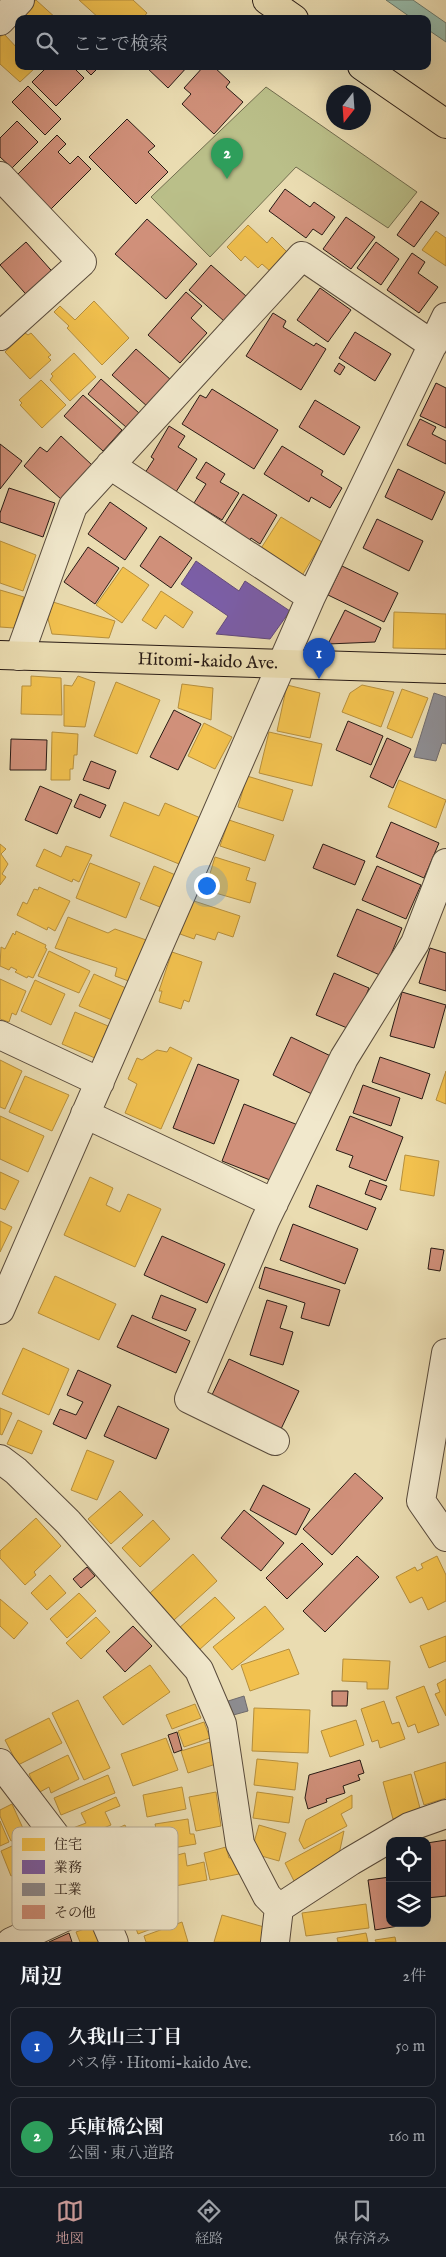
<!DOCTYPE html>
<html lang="ja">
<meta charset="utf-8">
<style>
:root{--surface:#171b24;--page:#242831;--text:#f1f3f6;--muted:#9ea1a6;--line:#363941;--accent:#c59692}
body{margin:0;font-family:"IM FELL English","Noto Serif JP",serif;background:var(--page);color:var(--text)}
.controls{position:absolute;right:15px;bottom:15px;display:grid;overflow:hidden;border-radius:10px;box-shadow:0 5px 20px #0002}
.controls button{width:45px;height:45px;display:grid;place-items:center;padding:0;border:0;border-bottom:1px solid var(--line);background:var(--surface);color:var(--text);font:25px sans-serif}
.compass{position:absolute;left:326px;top:85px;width:45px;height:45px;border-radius:50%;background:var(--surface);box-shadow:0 5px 20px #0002;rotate:197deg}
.you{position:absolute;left:206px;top:885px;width:18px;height:18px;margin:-12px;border:4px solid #fff;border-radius:50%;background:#1a73e8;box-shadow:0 0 0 8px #1a73e833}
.badge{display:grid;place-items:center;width:32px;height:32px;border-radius:50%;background:var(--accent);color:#fff;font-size:16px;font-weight:700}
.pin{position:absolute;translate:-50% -41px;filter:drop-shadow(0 1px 2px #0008)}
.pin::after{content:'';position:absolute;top:26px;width:18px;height:15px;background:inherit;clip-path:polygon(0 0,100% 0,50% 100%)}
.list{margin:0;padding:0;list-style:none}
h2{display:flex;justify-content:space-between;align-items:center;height:65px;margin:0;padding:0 20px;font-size:21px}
h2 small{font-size:16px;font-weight:400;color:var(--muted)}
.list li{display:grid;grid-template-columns:32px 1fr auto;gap:15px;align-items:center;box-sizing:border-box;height:80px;margin:0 10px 10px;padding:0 10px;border:1px solid var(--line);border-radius:10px}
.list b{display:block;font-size:19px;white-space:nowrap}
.list p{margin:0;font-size:16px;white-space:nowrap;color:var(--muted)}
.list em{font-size:16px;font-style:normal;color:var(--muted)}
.icon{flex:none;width:28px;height:28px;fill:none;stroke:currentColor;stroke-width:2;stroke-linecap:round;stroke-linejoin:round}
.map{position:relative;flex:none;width:446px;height:1942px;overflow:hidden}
.search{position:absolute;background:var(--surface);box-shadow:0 5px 20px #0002;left:15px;right:15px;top:15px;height:55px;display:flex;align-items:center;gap:12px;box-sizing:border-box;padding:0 18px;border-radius:10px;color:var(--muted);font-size:19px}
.sheet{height:245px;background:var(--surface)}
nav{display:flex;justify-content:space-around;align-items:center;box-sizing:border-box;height:70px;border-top:1px solid var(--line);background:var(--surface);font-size:14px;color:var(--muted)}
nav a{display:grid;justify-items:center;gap:2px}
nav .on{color:var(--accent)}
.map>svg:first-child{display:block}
.green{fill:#babf89;stroke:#726d4f}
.water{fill:#98bcab;stroke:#6c7c6f}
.homes{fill:#f2c14e;stroke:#b68f3d}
.offices{fill:#7b5ea7;stroke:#624a7b}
.industry{fill:#8d8d92;stroke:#6f6b6c}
.building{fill:#d0907a;stroke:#291b15}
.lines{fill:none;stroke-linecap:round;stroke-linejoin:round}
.minor-casing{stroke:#594b3c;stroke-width:30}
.major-casing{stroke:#291b15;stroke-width:30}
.minor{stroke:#f1e8cc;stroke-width:28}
.major{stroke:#eadcb1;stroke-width:28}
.labels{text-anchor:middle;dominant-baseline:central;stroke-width:5;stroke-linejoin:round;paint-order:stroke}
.street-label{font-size:18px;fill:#291b15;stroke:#f1e8cc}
.key{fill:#f1e8cc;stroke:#b5aa95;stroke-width:1}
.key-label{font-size:14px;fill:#291b15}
</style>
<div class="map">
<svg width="446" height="1942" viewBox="0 0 446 1942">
<rect width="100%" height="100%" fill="#eadcb1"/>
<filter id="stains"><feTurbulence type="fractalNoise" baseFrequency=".004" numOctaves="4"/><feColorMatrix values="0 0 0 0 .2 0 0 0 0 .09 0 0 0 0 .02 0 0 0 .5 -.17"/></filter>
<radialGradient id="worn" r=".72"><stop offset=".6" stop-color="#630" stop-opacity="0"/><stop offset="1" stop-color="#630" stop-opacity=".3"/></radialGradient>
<path class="green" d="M266 87 417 192 388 228 296 167 210 257 151 197Z"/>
<path class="water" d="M386 0H413L446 23V42L427 29V19H413Z"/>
<path class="homes" d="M36 0 57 19H19V29L13 24Z
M79 0H133L147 13 142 19H100Z
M4 34 19 50V66L35 68 20 82 0 64V37Z
M248 225 267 243 272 237 288 253 270 271 262 264 258 268 245 256 241 261 227 247Z
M436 231 446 238V266L422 250Z
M94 301 129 338 102 365 67 328 69 326 54 312 60 306 75 320Z
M25 333 28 335 31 333 51 355 48 357 51 360 30 379 5 352Z
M74 353 96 377 70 401 50 380 53 376 51 374Z
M41 380 66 405 42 428 20 405 22 403 19 400Z
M281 517 322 542 300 579 258 553Z
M0 541 36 555 23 591 0 583Z
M123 567 149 585 122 623 96 605Z
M0 590 24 597 14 628 0 627Z
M161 591 193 612 183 628 165 615 156 629 142 620Z
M53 602 115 621 109 638 52 634 48 619Z
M394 612 446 614V649L393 648Z
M31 676 61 678 62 715 21 714 22 686H31Z
M78 676 95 682 85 727 64 726V685L72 686Z
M116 682 160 700 137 754 94 736Z
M182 684 213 688 211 720 178 708Z
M287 685 320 693 310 738 277 731Z
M362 685 394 692 381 727 342 712 350 693Z
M402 689 428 698 412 738 387 728Z
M204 723 232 737 215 769 188 756Z
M52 732 78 734 77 755H74L73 769H70V780H51Z
M269 732 322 744 312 786 259 773Z
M247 776 293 790 283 821 238 807Z
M399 780 446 800 436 828 388 807Z
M124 802 159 816 165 803 203 819 184 866 110 836Z
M229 820 274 835 265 861 220 846Z
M0 844 6 849 1 854 8 864 2 874 6 877 0 885Z
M66 846 92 855 79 882 73 879 72 882 36 866 44 849 61 857Z
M215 857 250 868 246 880 256 883 250 903 205 890Z
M90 863 140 883 126 918 76 898Z
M154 866 178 876 165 909 140 899Z
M39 887 70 901 55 931 48 927 47 930 17 915 23 902 27 904 34 889 38 890Z
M191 900 240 916 233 937 218 932 215 940 196 934 194 939 180 934Z
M68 917 108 933 115 929 149 941 134 983 115 976 117 968 55 948Z
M16 931 46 945 45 948 47 949 33 978 28 976 27 978 15 972 17 970 11 967 9 970 0 966 1 947 5 949 13 933 15 935Z
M49 951 90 971 79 993 38 976Z
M172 952 202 962 189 1002 184 1000 181 1009 159 1002 162 991H159Z
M94 974 126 988 112 1020 79 1006Z
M0 979 26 991 16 1015 12 1013 9 1022 0 1019Z
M35 980 65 994 51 1025 21 1011Z
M75 1012 108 1026 95 1058 62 1044Z
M170 1047 192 1058 161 1129 125 1113 137 1084 128 1079 137 1058 142 1060 157 1050 167 1052Z
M0 1060 22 1071 5 1109 0 1107Z
M446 1071V1104L436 1100Z
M25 1076 69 1095 52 1131 9 1112Z
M0 1116 44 1136 28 1172 0 1159Z
M405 1155 439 1161 434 1196 400 1190Z
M0 1172 19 1181 5 1210 0 1208Z
M90 1177 113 1188 106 1205 120 1212 128 1194 161 1209 135 1267 64 1235Z
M0 1221 12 1227 0 1252Z
M55 1276 116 1304 99 1340 38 1313Z
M23 1348 69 1369 49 1415 2 1394Z
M0 1408 12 1413 2 1435 0 1434Z
M18 1420 42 1431 32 1454 7 1444Z
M87 1450 114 1461 97 1500 71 1490Z
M120 1491 143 1515 111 1544 88 1519Z
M36 1518 61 1546 34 1572 36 1575 25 1585 0 1558V1551Z
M153 1520 170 1539 140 1567 122 1548Z
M193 1554 217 1581 174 1620 150 1593Z
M437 1556 446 1575V1601L428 1610 422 1597 410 1603 396 1577 415 1567 417 1571 423 1568 421 1564Z
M50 1575 66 1593 47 1610 31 1593Z
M79 1593 96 1611 67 1638 50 1619Z
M215 1597 235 1618 199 1650 179 1628Z
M0 1599 28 1623 14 1639 0 1626Z
M265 1606 284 1629 232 1670 213 1647Z
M96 1617 110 1632 81 1659 66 1643Z
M446 1636V1661L429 1668 420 1646Z
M289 1649 299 1674 250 1691 241 1665Z
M343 1659 390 1661 388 1689H367V1682L342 1681Z
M150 1665 170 1692 123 1725 103 1697Z
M446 1679V1716L435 1694 440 1692 437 1684Z
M424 1686 439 1725 418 1733 415 1724 408 1727 396 1697Z
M78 1700 110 1768 84 1780 52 1713Z
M384 1701 392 1724 399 1722 405 1739 380 1748 378 1740 372 1742 361 1709Z
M195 1704 201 1718 172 1729 166 1715Z
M254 1708 310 1710 308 1753 252 1751Z
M49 1718 62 1743 18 1765 5 1740Z
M356 1720 364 1745 330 1757 321 1731Z
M204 1722 210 1738 184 1747 178 1731Z
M166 1738 178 1770 133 1786 121 1754Z
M210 1742 216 1764 188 1773 181 1751Z
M68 1755 79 1779 51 1793 49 1787 38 1793 29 1774Z
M257 1759 298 1763 295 1790 254 1785Z
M446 1762V1798L424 1805 414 1772Z
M411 1774 421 1812 393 1819 383 1782Z
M108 1775 115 1793 61 1815 54 1798Z
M182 1787 186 1809 147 1817 143 1795Z
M216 1792 221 1826 196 1831 189 1797Z
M257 1792 293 1797 289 1823 253 1818Z
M352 1795V1808L341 1814 347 1826 304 1849 299 1840 306 1820Z
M116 1797 120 1806 105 1812 111 1825 77 1839 73 1828 86 1823 81 1813Z
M12 1804 26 1835 11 1841 0 1816V1810Z
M188 1819 190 1834H194L196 1844 161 1850 155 1824Z
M0 1821 9 1842 0 1846Z
M125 1825 137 1852 102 1867 90 1840Z
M259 1825 286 1833 279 1861 251 1853Z
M344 1831 337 1864 297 1887 285 1863Z
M32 1837 43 1863 11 1876 1 1851Z
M226 1847 229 1858 235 1857 239 1874 210 1880 204 1853Z
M185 1853 187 1866 204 1862 207 1880 175 1886 170 1857Z
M163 1891 175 1920 138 1934 127 1905Z
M366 1904 369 1928 306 1936 302 1913Z
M222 1915 271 1929 267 1942H214Z
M182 1922 188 1942H146L144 1936Z
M100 1923 108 1942H80L76 1932Z
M366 1933 368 1942H338L337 1938Z
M395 1937 396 1942H376L375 1940Z"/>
<path class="offices" d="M196 561 239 591 245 581 290 611 270 639 216 634 228 616 181 584Z"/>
<path class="industry" d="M434 693 446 697V744L442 743 436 761 414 757Z
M244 1696 248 1711 226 1717 222 1703Z"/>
<path class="building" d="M48 66H72L84 78 56 106 32 82Z
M82 66H100L91 75Z
M145 66H188L168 88Z
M204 66H213L230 82 226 87 243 102 214 134 182 104 191 94 184 88Z
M28 86 61 119 45 135 12 102Z
M127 119 155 146 148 152 168 172 136 204 89 157Z
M17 121 38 142 12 168 0 157V138Z
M57 135 66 144 58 152 70 164 78 156 91 169 50 210 15 177Z
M285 189 310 207 314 202 335 217 322 235 313 229 306 238 269 211Z
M421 201 439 213 414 247 397 235Z
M346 217 375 237 351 269 323 249Z
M147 219 197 264 166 299 115 254Z
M26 242 58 278 32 301 0 265Z
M376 242 399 259 381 285 357 268Z
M412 253 425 262 418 273 438 287 419 313 387 290Z
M211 265 246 296 224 321 189 290Z
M320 288 351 310 328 342 297 320Z
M186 292 202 306 191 318 207 333 180 363 148 335Z
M273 313 286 321 283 327 314 346 316 343 326 349 301 390 246 356Z
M355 332 391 354 375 381 339 358Z
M136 349 171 380 148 407 112 375Z
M339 363 345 367 340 375 334 371Z
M101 379 139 413 126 427 88 394Z
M436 383 446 388V428L420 416Z
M212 389 278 430 254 469 182 424 200 395 206 398Z
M83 395 122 430 103 451 64 416Z
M315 400 360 427 344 455 299 427Z
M420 419 436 427 432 434 446 441V464L407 445Z
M169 426 185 436 178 447 197 459 174 495 143 476 154 459 151 457Z
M61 436 92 465 61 499 24 466 40 447 47 452Z
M0 444 22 461 0 489Z
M282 446 323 471 321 475 342 488 330 508 311 497 309 502 264 474Z
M206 462 225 474 220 482 239 493 222 520 194 503 206 484 196 478Z
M398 469 445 492 432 520 385 497Z
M9 488 55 503 43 537 0 522V513Z
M243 494 277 515 260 544 251 538 248 544 222 528Z
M110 502 147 528 125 560 88 534Z
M377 519 423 541 409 571 363 548Z
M160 536 192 558 171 588 140 566Z
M88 547 119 568 95 604 64 582Z
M342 566 398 593 384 622 328 595Z
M345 610 381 628 375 642 328 644Z
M174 710 201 724 178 770 150 757Z
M348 721 383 736 371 765 336 750Z
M387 738 411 749 393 788 370 777Z
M11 739 47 740 46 770H10Z
M91 761 116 771 109 789 83 780Z
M40 786 72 800 57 834 25 820Z
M80 794 106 805 100 818 74 807Z
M391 822 439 843 424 878 376 857Z
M323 844 365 861 355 885 313 868Z
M377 866 421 885 406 919 362 900Z
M357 909 402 928 382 976 337 956Z
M430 948 446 953V991L419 983Z
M334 973 369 988 352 1030 316 1015Z
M402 992 446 1005 434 1048 390 1036Z
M291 1037 337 1059 318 1097 273 1075Z
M380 1057 430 1074 422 1099 372 1082Z
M198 1064 239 1080 214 1144 173 1128Z
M363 1085 400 1098 391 1126 353 1113Z
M244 1104 298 1125 275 1182 222 1161Z
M350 1116 403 1137 386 1181 349 1167 353 1156 336 1150Z
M370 1180 387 1186 381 1200 365 1194Z
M317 1185 376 1208 367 1230 309 1207Z
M293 1224 358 1249 345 1284 280 1260Z
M162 1236 225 1264 207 1303 144 1275Z
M431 1248 444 1250 440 1271 428 1269Z
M265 1267 340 1290 329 1326 301 1318 305 1303 259 1288Z
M161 1295 196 1309 186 1331 152 1318Z
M267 1300 287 1306 280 1328 293 1332 283 1365 250 1355Z
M132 1315 190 1341 176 1373 117 1347Z
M229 1359 299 1391 281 1429 211 1397Z
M78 1370 111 1385 86 1439 53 1424 60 1409 76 1415 83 1402 67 1395Z
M118 1406 169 1429 156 1459 104 1436Z
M355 1473 383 1498 332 1555 303 1529Z
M263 1485 310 1509 296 1535 250 1510Z
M244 1510 284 1543 261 1571 221 1538Z
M302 1543 323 1564 287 1599 266 1578Z
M357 1556 379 1577 325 1632 303 1611Z
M87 1567 95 1576 81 1588 73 1579Z
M133 1626 152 1646 125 1672 106 1651Z
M332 1691H348L347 1706H332Z
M177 1732 182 1750 174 1753 168 1735Z
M360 1760 364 1773 358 1775 360 1780 343 1786 345 1793 326 1799 327 1802 308 1809 305 1798 309 1775Z
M446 1840V1896L427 1898V1843Z
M390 1877V1923L410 1924 375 1930 368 1880Z
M69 1933 72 1942H49Z"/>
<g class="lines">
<g class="minor-casing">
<path id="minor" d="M0 21 20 0
M0 176 82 262 0 336
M110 465 311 597
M19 656 73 506 302 256 433 345
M0 1035 100 1082
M85 1114 274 1203
M0 1310 311 597 446 317
M446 1353 421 1501 446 1537
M275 1441 189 1399 265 1221 344 1058 415 943 446 863
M0 1459 16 1471 68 1522 199 1670 222 1724 240 1844 267 1896 279 1908
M0 1763 87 1877 97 1902
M11 1942 97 1902 114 1942
M275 1942 279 1908 351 1861 409 1827 446 1814"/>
</g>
<g class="major-casing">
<g id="major">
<path d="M267 0 294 19"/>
<path d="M362 66 446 124"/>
<path id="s1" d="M0 655 446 669"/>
</g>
</g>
<use href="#minor" class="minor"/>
<use href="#major" class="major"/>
</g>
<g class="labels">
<g class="street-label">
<text stroke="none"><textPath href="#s1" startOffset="208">Hitomi-kaido Ave.</textPath></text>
</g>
</g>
<rect x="12" y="1827" width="166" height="103" rx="8" class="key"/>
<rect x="22" y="1838" width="23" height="13" fill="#f2c14e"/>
<rect x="22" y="1860" width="23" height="14" fill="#7b5ea7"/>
<rect x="22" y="1883" width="23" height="13" fill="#8d8d92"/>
<rect x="22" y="1905" width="23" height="14" fill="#d0907a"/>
<g class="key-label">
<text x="54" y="1849">住宅</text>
<text x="54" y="1872">業務</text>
<text x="54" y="1894">工業</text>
<text x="54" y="1917">その他</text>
</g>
<rect width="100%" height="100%" filter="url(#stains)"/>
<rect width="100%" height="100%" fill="url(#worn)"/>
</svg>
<div class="controls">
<button><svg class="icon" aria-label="locate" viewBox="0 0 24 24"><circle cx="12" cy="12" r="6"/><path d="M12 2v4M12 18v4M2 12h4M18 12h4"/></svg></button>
<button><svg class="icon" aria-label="layers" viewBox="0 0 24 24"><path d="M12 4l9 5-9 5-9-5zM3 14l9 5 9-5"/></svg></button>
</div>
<svg class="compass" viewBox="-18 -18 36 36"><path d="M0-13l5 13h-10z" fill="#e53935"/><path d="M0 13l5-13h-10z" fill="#9ea1a6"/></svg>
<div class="you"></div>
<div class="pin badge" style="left:319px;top:679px;background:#1a4fb4">1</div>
<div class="pin badge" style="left:227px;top:179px;background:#2e9e5b">2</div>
<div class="search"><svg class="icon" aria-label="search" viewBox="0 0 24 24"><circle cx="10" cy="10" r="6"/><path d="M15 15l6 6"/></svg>ここで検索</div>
</div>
<section class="sheet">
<h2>周辺<small>2件</small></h2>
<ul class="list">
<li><span class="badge" style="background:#1a4fb4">1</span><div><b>久我山三丁目</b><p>バス停 · Hitomi-kaido Ave.</p></div><em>50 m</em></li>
<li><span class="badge" style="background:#2e9e5b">2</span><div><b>兵庫橋公園</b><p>公園 · 東八道路</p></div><em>160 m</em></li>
</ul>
</section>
<nav>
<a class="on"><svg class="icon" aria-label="map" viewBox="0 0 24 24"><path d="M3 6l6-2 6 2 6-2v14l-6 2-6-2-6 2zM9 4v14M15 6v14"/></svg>地図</a>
<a><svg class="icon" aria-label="directions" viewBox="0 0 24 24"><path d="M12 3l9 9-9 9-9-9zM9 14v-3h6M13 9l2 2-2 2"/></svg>経路</a>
<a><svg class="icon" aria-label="saved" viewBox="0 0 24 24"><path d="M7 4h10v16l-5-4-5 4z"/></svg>保存済み</a>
</nav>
